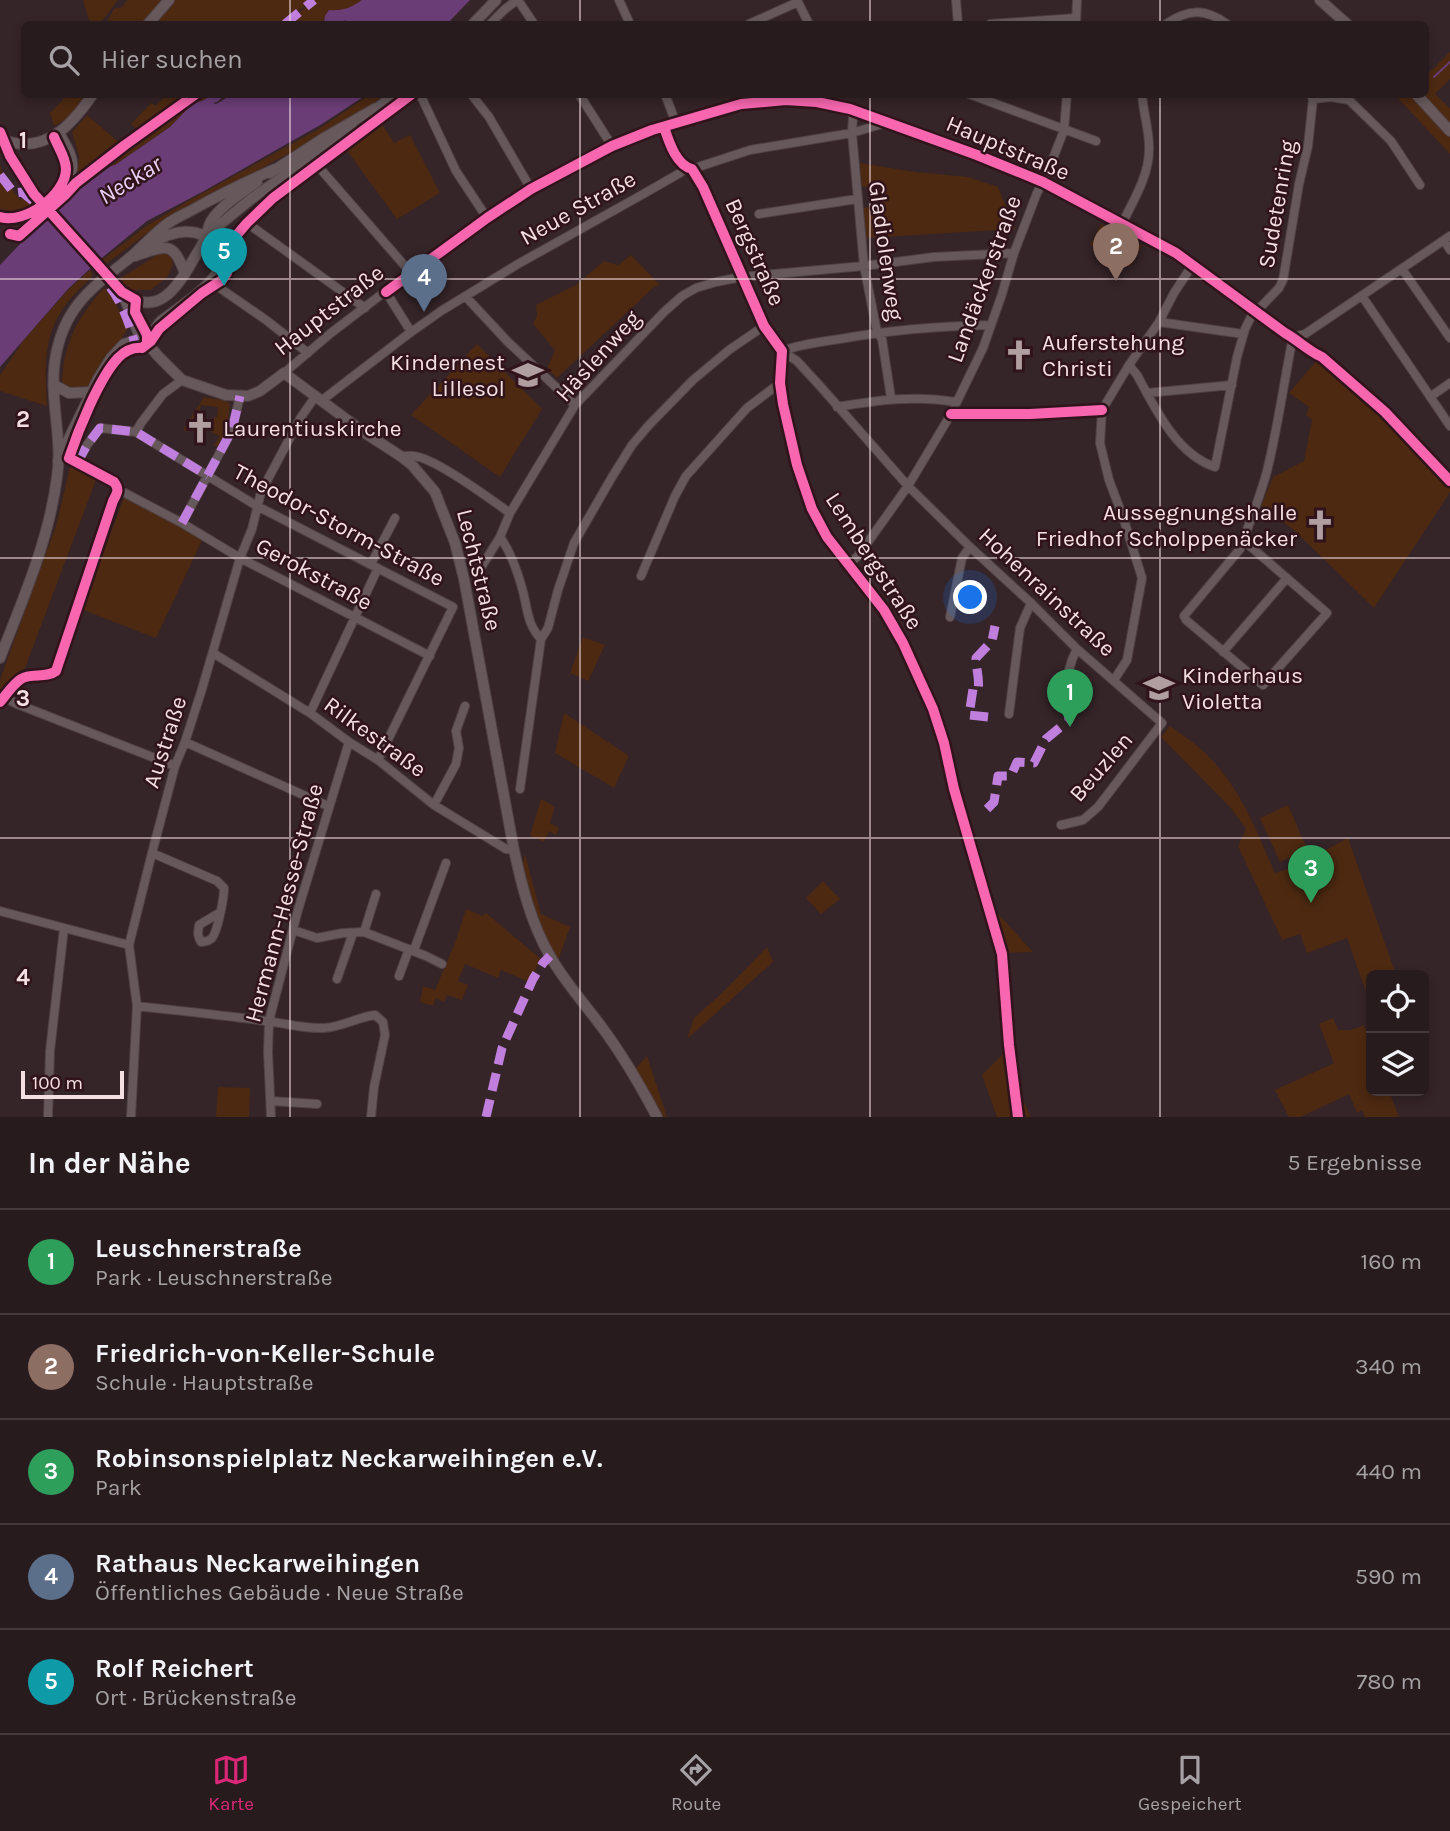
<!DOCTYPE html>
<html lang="de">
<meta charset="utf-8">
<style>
:root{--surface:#281b1e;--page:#34282b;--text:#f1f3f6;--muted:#a5a1a4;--line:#44393c;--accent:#db2777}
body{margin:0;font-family:Karla,sans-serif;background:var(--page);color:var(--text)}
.controls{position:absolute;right:21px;bottom:21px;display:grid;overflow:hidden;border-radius:10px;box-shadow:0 4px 10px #0003}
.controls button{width:63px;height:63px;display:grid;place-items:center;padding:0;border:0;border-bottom:2px solid var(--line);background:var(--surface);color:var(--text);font:35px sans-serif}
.scale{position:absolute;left:21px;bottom:18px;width:103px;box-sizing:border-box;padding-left:7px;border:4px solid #f4dfe2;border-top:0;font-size:19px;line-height:24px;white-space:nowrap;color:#f4dfe2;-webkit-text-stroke:5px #31141b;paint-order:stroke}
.you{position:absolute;left:971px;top:598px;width:24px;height:24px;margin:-18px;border:5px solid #fff;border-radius:50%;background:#1a73e8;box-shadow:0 0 0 10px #1a73e833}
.badge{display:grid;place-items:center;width:46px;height:46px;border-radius:50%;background:var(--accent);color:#fff;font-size:23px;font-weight:700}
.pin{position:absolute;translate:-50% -58px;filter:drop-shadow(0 2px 4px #0008)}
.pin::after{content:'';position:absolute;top:37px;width:24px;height:21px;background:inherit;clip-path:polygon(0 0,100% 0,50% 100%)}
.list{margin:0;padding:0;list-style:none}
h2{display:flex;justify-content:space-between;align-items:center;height:91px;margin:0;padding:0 28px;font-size:30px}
h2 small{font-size:23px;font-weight:400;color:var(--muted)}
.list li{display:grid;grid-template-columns:46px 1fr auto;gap:21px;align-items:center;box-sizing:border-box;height:105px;padding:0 28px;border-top:2px solid var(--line)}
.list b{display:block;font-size:26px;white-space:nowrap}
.list p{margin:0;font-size:23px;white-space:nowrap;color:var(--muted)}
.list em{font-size:23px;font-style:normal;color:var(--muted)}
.icon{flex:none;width:38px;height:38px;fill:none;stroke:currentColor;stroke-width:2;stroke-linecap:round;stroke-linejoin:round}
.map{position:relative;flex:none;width:1450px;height:1117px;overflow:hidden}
.search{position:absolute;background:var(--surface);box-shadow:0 4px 10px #0003;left:21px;right:21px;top:21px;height:77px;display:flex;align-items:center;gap:18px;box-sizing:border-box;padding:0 24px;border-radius:10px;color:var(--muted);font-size:26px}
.sheet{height:616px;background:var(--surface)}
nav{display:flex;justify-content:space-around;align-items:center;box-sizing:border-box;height:98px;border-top:2px solid var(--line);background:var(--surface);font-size:19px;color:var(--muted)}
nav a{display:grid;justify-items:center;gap:4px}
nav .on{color:var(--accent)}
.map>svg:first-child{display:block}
.green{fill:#4d2911}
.water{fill:#6a3d76}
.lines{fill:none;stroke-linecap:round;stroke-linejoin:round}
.stream{stroke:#6a3d76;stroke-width:2}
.street-casing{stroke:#4f4044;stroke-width:10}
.secondary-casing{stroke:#4f4044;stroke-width:12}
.street{stroke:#66585b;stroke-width:8}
.secondary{stroke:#66585b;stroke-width:10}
.secondary-bridge-casing{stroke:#4f4044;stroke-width:12;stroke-linecap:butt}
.secondary-bridge{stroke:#66585b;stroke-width:10}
.quiet{stroke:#c07fdc;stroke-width:9;stroke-dasharray:18 9;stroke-linecap:butt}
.cycleway-casing{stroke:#31141b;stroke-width:15}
.cycleway{stroke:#f766af;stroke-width:10}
.grid{fill:none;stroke:#f4dfe2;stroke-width:2;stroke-opacity:0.55}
.labels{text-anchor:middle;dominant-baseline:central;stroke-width:5;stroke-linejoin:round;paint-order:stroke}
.street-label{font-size:23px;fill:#f4dfe2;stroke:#31141b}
.poi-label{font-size:23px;fill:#f4dfe2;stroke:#31141b;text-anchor:start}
.water-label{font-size:24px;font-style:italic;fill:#ebd1f5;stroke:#31141b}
.grid-label{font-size:23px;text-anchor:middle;font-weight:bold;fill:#f4dfe2;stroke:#31141b;stroke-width:5;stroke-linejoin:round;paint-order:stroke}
</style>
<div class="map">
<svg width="1450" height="1117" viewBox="0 0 1450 1117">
<rect width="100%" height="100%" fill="#352428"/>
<path class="green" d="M83 0H118L100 24H90Z
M127 0H163L143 24H106L114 9 122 7Z
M174 0H313L280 24H155Z
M314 0H362L349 9 325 16 324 24H285Z
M1450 52V79L1435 94 1450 108V154L1395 95 1426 94V76Z
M60 95H87L66 119 54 126 50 113 63 100Z
M166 95H193L141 133 131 124 151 103 156 106Z
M199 95H212L202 101 193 103 170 127 115 165 111 166 109 160Z
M366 95H384L370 106 331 130 194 205 146 234 106 264 102 260 146 226 192 199 317 130 365 98 364 96Z
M87 115 121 144 77 177 79 156 72 132Z
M380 121 394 143 410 135 440 193 397 219 345 148Z
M0 162 2 175 20 200 26 196 34 207 19 212 0 209Z
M860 163 915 172 968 177 998 187 1015 229 866 238 863 208 880 206V187H862Z
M1101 224 1142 246 1130 267 1090 245Z
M160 253 171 255 173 265 167 277 151 290H131L119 279Z
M631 255 660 285 653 288 557 378 547 369 555 350 533 324 537 316 536 305 576 285 604 261 618 265Z
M90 270 93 275C83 287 68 299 60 313 43 341 45 374 47 406L0 391V375L24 340 68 290Z
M104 288 111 293 128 329 86 389H70L62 385C63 344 77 318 104 288Z
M477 344 542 409 500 477 411 415Z
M1319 358 1384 413 1450 482V492L1374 608 1295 531 1261 506 1273 477 1304 461 1312 420 1306 415 1309 407 1289 393Z
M204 397 227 401 230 404 228 419 230 421 221 446H214L220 436 212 433 214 417H217L218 407 201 405 198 420 191 422 188 432 183 430Z
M71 463 96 480 25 668 2 691 0 688V680L56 526Z
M124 497 203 538 156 638 83 610Z
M583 637 605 645 588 681 570 673Z
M564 713 629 756 614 788 555 753Z
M1170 726C1182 735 1195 743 1205 753 1240 786 1256 830 1275 873L1293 867 1348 838 1396 975H1371V1006L1347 938 1307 953 1300 934 1282 940 1238 846 1246 829 1230 807 1161 737Z
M541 799 555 807 550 823 559 828 556 835 549 831 544 842 530 836Z
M1288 805 1307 849 1280 862 1260 818Z
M525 854 541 914 570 927 557 963 544 938 521 871Z
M823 881 840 899 821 914 806 898Z
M991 906 1033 952 1004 953Z
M466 909 482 916 486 913 541 959 529 982 501 970 498 978 465 964 458 981 468 985 462 1000 447 995 444 1002 436 998 433 1006 420 1002 423 986 435 990 455 943Z
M767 947 773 962 687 1039 694 1018 724 991Z
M1333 1018 1338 1030H1351L1364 1025 1371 1044V1091H1389L1399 1117H1365L1362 1110 1357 1113 1349 1094 1301 1117H1289L1275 1090 1334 1063 1319 1024Z
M1005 1052 1017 1087 1031 1117H997L982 1075Z
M647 1056 667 1117H659L634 1070Z
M218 1087 250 1088 249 1117H216Z"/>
<path class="water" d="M362 0H470L447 24H346V20L339 24H324L325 16 329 10C344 11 350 8 362 0Z
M212 95H225L217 102 213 103 216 104 228 97 227 95H366L322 124 204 191 147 221 103 257 68 289 0 367V265L57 205 111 166 115 165 170 127 193 103 202 101Z"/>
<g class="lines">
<path class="stream" d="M1434 77 1450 62"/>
<g class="street-casing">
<path id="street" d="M518 0 534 24
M619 0 630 24
M956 0 958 24
M490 24 504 10 517 0
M749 24 798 2 809 24
M990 24 1076 18
M1076 24 1077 0
M1166 24C1188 9 1205 8 1227 24
M420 94 456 171 487 218
M471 94 489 117 531 189
M579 94 612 146
M665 94 676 123
M969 94 1096 141
M1313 99 1331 97 1349 100 1391 141 1420 185
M850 109 853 117 852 133 864 266 877 332 882 339 891 398
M664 127 678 160 686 167
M54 137C61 152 69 164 64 181
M689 168 692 169 750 150 852 133 885 123
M692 169 703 187 764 326 782 351 797 361 820 386 908 486 970 547 1031 603 1077 649 1162 723 1098 807 1083 820 1061 825
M759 214 857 199
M0 217C6 219 10 220 16 219 33 215 70 186 73 169 75 156 66 144 60 133
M247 223 365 308
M1122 224C1133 201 1149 176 1149 150 1150 132 1143 113 1142 94
M1444 240 1450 250
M1402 269 1450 338
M214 284 266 320 308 353
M216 285C230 274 231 261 229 244L247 223 273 198 317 165 411 273
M386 292 408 327
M1362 296 1450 426
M466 297 508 342 575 405
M1159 322 1243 334
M782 351C781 361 780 372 780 383 781 399 786 414 789 430 797 466 805 503 826 535 844 561 867 584 885 611 919 662 942 728 954 789
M782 351C801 344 820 342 840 339 890 330 940 326 991 325
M1129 365 1137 375C1155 408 1176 454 1215 467L1237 357 1245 329 1251 317 1279 288 1283 280 1299 184 1308 146 1313 99 1310 94
M284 373 331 333 408 274 487 218 531 189 612 146 652 130 741 104 773 101 817 102 850 109 977 155 1037 180 1176 253 1285 333 1293 337 1305 334 1450 236
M1147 393 1232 385
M1430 397 1450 383
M321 401 407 335 441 311 518 264 638 197 680 173 686 167
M837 407C878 400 914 395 956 402
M136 432 141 423 163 394 182 380
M402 457C406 456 409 455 413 456 434 457 490 499 510 513
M77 463 87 445 100 428 136 432 257 506 453 607 378 760
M182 523 232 430 240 396
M500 537C511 552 517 570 522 588 528 608 526 623 541 639
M1243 540 1327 613 1263 685 1186 620 1184 616 1240 549C1249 523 1260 498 1267 471 1278 427 1284 381 1293 337
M371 564 395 518
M849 564 858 556 908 486 951 414 983 348 1002 294 1014 253 1037 193 1047 174 1064 130 1067 94
M477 574 500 537 510 513 575 405 664 312 682 296 696 288 716 282 741 277 864 266 934 257 1014 253
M641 576 675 496 686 476 747 408 780 383
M950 617 962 558 970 547
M1223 652 1287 578
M213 653 310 713 349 742 378 760 434 805 506 849 514 850
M1114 680 1127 660 1142 578 1123 517 1109 480 1100 443 1102 410 1129 365 1159 322 1174 293 1193 264
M0 695 17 704 175 766
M0 702C6 695 13 684 21 679 31 672 46 679 56 671L113 501 118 492 125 493 182 523 240 558 430 656
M1068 709C1065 687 1067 667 1077 649
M310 713 378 568
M1009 714 1020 628 1031 603
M185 742 328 806
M520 789 541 639 548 628 558 590 574 543 612 477 632 445 649 425 693 380 729 350 764 326
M434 805 456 764 459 748 456 731 465 706
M152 853 217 881 224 888C224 897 218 931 212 938 208 942 207 941 201 942 197 936 198 932 199 925L219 913
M0 911 129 945
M293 930 317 938 343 933 364 932 426 956 442 964
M364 932 376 894
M414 950 446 863
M399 976 409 949
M337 979 353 933
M137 1006C180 1011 223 1015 265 1021 285 1023 304 1029 324 1028 342 1027 358 1017 375 1015L383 1022 385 1035 374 1087 371 1117
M271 1101 317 1104
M48 1117 50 1051 64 928
M131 1117 137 1006 129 945 152 853 175 766 185 742 202 689 240 558 252 529 261 492 301 417 315 397
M271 1117 268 1052 269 1021 298 910 349 742"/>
</g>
<g class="secondary-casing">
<path id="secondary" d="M1320 0 1347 24
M148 24 169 0
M473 24 496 0
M1416 94 1450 131
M371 113 396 94
M0 132 10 156 34 194
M3 140C45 155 72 125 93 94
M270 173 324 138 376 108
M206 236 251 199 353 128
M135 256C165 246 173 239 185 274
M122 292 138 332 158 356 182 380 226 395 248 396 260 391 284 373 365 433 402 457 412 465 435 492 455 543 464 579 514 850C522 887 531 923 550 956 564 981 584 1003 601 1026 622 1054 640 1085 657 1117
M122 292C156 319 177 289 193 260 197 253 203 245 206 236 208 231 208 226 211 221 221 205 242 193 257 182
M147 344C152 336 154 328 161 321 176 309 215 285 220 266 222 259 219 252 215 246 199 224 172 231 152 243
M54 385 69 393 92 392
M58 461 98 379 111 358 124 344 142 338
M0 658C23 599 49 540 57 477 63 438 49 399 55 360 63 309 89 290 127 260 141 249 152 235 167 224 175 218 185 214 194 209 221 194 248 181 275 169"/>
</g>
<use href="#street" class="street"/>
<use href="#secondary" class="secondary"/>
<g class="secondary-bridge-casing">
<path id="secondary-bridge" d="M34 194 115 285"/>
</g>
<use href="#secondary-bridge" class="secondary-bridge"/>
<path class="quiet" d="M285 24 314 0
M0 175 14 193 22 192 33 201
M110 287C123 304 131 328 136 348
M77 463 87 445 100 428 136 432 208 476
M182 523 232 430 240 396
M988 717 969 715 973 689 978 690C980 678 976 670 976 658L992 641 995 626
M987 809 994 802 998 776H1011L1017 762 1034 763 1046 739 1069 720 1068 709
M486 1117 502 1048 533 979 543 963 550 956"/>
<g class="cycleway-casing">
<path id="cycleway" d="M664 127C669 142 676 165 692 169L703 187 764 326 782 351 780 383 783 404 797 465 812 509 827 537 884 610 903 643 933 709 944 743 954 789 1002 954 1009 1045 1018 1117
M0 132 10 156 34 194 122 292 136 300 135 312 147 335V344
M0 217C24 225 66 195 66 169 66 158 58 147 54 137
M10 234 19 236 65 195 76 183 125 145 196 94
M386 292 487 218 531 189 612 146 652 130 741 104 786 100 817 102 850 109 977 155 1043 182 1176 253 1285 333C1298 340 1308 351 1322 357L1385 412 1450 481
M951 414H1030L1102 410
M0 702C6 695 13 684 21 679 31 672 46 679 56 671L113 501C117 493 120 490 114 482L69 458C78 431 99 378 118 358 125 351 132 347 142 348L151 341 159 329 202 293 222 280 227 273 231 260 229 244 247 223 273 198 412 94"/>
</g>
<use href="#cycleway" class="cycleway"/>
</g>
<path class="grid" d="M290 0V24M580 0V24M870 0V24M1160 0V24M290 94V1117M580 94V1117M870 94V1117M1160 94V1117M0 279H1450M0 558H1450M0 838H1450"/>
<defs>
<g id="church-bare" transform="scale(2.415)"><path d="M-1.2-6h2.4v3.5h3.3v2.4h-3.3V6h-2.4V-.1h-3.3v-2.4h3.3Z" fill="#b19ea1" stroke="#31141b" stroke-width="2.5" paint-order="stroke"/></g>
<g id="school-bare" transform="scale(2.415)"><path d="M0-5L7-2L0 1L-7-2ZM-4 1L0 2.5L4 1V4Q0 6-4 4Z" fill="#b19ea1" stroke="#31141b" stroke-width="2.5" paint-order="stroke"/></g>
</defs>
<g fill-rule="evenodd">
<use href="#church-bare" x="1019" y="355"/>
<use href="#school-bare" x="528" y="375"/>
<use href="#church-bare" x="200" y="428"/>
<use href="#church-bare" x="1320" y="525"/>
<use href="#school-bare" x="1159" y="688"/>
</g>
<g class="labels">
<g class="street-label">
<text transform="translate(1008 148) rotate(23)">Hauptstraße</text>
<text transform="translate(1277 204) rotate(-80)">Sudetenring</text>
<text transform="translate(578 208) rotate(-29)">Neue Straße</text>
<text transform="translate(886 251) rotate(82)">Gladiolenweg</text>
<text transform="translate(755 252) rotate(66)">Bergstraße</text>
<text transform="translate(984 279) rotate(-70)">Landäckerstraße</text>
<text transform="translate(329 310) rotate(-38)">Hauptstraße</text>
<text transform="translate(598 356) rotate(-48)">Häslenweg</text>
<text transform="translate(339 525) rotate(28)">Theodor-Storm-Straße</text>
<text transform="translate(874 561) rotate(57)">Lembergstraße</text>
<text transform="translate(479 570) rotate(76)">Lechtstraße</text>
<text transform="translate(314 574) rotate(28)">Gerokstraße</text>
<text transform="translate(1047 592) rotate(43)">Hohenrainstraße</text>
<text transform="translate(375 737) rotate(36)">Rilkestraße</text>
<text transform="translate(165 742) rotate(-72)">Austraße</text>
<text transform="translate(1101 767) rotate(-49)">Beuzlen</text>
<text transform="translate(284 903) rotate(-75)">Hermann-Hesse-Straße</text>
</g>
<g class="poi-label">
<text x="1042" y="342">Auferstehung<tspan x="1042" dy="26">Christi</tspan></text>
<text x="505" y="362" text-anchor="end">Kindernest<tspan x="505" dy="26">Lillesol</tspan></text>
<text x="223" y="428">Laurentiuskirche</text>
<text x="1297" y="512" text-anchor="end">Aussegnungshalle<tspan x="1297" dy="26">Friedhof Scholppenäcker</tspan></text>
<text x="1182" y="675">Kinderhaus<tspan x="1182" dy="26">Violetta</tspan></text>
</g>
<g class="water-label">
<text transform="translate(130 180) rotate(-32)">Neckar</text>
</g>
</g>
<g class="grid-label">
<text x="23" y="148">1</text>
<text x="23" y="427">2</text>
<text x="23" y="706">3</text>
<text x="23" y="985">4</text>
</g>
</svg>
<div class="controls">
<button><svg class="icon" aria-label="locate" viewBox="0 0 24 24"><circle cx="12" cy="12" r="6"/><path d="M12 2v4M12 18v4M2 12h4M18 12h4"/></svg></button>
<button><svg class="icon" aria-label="layers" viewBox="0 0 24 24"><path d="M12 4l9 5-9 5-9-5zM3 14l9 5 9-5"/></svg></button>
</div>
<div class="scale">100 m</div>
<div class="you"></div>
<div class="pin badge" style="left:1070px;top:727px;background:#2e9e5b">1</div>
<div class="pin badge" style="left:1116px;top:281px;background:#8d6e63">2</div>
<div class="pin badge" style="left:1311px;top:903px;background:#2e9e5b">3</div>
<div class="pin badge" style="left:424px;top:312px;background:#5c6f8a">4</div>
<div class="pin badge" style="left:224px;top:286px;background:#0f9aa8">5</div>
<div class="search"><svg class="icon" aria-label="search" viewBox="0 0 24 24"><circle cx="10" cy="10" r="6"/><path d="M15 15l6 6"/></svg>Hier suchen</div>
</div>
<section class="sheet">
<h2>In der Nähe<small>5 Ergebnisse</small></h2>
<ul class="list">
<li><span class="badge" style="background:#2e9e5b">1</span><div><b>Leuschnerstraße</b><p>Park · Leuschnerstraße</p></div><em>160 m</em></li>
<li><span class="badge" style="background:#8d6e63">2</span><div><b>Friedrich-von-Keller-Schule</b><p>Schule · Hauptstraße</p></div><em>340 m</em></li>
<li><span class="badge" style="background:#2e9e5b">3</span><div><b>Robinsonspielplatz Neckarweihingen e.V.</b><p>Park</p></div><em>440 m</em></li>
<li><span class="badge" style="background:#5c6f8a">4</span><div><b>Rathaus Neckarweihingen</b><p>Öffentliches Gebäude · Neue Straße</p></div><em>590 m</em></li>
<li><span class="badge" style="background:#0f9aa8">5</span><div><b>Rolf Reichert</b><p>Ort · Brückenstraße</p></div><em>780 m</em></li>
</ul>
</section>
<nav>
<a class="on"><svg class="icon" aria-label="map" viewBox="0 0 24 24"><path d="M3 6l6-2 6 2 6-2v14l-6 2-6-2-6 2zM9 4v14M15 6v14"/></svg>Karte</a>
<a><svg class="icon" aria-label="directions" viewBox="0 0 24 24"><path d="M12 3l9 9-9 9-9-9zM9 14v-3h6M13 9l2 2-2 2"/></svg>Route</a>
<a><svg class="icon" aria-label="saved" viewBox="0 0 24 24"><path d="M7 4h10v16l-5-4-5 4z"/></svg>Gespeichert</a>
</nav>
